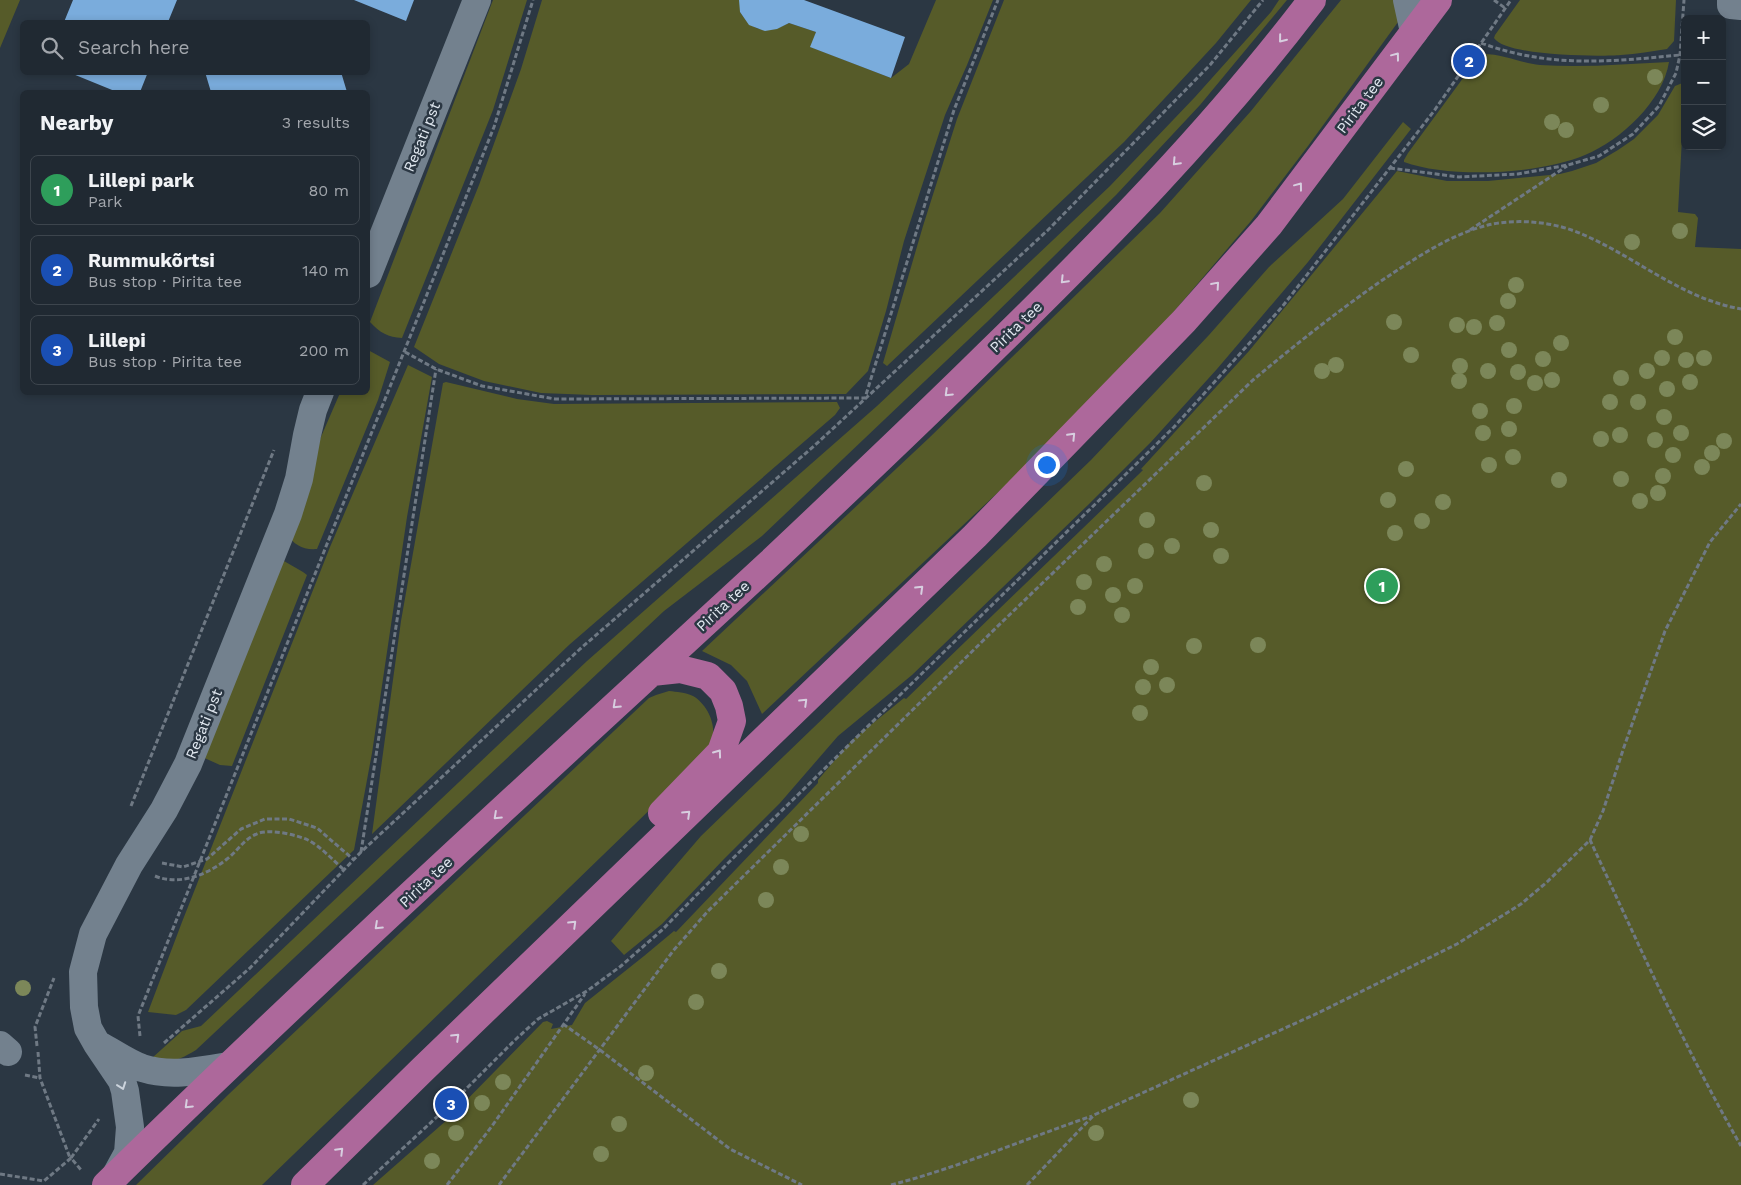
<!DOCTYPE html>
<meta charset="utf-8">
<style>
:root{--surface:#202932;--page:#28313a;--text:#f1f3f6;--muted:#a2a6ac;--line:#3d454d;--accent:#8bbbb9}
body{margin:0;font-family:"Work Sans",sans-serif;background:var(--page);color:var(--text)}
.controls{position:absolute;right:15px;top:15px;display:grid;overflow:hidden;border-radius:8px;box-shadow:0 2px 8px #0003}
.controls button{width:45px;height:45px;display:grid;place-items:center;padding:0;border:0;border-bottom:1px solid var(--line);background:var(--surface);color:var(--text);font:25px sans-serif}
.you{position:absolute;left:1046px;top:464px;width:18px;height:18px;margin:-12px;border:4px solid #fff;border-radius:50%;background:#1a73e8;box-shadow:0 0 0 8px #1a73e833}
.badge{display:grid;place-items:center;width:32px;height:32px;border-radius:50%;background:var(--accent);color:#fff;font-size:16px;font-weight:700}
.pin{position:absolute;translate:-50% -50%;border:2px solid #fff;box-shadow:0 1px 5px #0006}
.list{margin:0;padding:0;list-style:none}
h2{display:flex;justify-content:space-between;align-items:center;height:65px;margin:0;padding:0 20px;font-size:21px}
h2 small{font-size:16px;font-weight:400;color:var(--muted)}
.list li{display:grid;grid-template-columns:32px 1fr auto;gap:15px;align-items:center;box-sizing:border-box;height:70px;margin:0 10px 10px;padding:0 10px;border:1px solid var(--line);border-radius:8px}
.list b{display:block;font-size:19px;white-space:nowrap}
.list p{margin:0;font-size:16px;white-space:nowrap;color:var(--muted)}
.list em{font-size:16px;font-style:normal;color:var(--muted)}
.icon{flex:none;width:28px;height:28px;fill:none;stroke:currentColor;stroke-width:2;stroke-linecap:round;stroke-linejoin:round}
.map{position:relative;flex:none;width:1741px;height:1185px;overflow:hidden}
.search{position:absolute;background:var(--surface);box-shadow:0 2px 8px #0003;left:20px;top:20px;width:350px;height:55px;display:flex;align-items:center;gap:12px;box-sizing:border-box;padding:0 18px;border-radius:8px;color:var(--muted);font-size:19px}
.panel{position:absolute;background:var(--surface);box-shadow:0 2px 8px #0003;left:20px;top:90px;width:350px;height:305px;border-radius:8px}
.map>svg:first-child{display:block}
.green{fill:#565b29}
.building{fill:#7aacdc}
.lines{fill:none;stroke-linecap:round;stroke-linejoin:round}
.path{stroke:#6f7984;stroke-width:3;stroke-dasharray:5 2.5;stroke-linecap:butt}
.minor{stroke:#73818e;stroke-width:28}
.major{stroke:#ad689b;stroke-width:28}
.tree{fill:#7c8759}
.oneway{stroke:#d7cedf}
.oneway2{stroke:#cbd3dc}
.labels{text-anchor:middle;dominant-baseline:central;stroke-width:5;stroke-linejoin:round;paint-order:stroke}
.street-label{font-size:15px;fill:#e1e8f0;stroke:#2b3743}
</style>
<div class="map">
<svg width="1741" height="1185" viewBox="0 0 1741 1185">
<rect width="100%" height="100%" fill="#2b3743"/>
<path class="green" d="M0 0H20L0 48Z
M493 0H527L493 110 402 338C388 337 380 333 370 322Z
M542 0H747L740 12C754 33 767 34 789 23L816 32 811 47 891 78 909 64 936 0H993L967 65 945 115 904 241 886 311 868 371 846 394 592 395 541 393 484 381 439 364 414 347 479 185 521 69Z
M1004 0H1251L1216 43 1124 142 887 366 883 363 923 226 957 119Z
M1279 0H1287L1200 105 1116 195 987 322 762 536 664 611 196 1050C179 1060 171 1064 152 1058L182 1031 201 1026 587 661 877 406 976 313 1110 186 1195 97 1271 12Z
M1341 0H1414L1308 146 1251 221 1108 389 762 714 747 681 731 665 702 651 929 438 1160 213 1251 111Z
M1520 0H1676L1674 41 1667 49C1652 51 1637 54 1621 55 1599 57 1505 56 1494 38L1495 35Z
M1483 54C1503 54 1521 63 1540 65 1583 68 1626 64 1669 62 1663 101 1621 140 1585 155 1541 174 1450 179 1404 162V160L1408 153 1480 55Z
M1685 82 1678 212 1695 214 1698 218 1695 247 1741 249V1185H373L448 1119 543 1022 547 1021 553 1024 551 1029 572 1025 585 1003 644 956 674 931 676 932 818 783V780L851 741 904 698 906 699 1139 474 1143 470 1141 469 1249 351 1397 171 1447 181H1488L1560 174 1572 171 1596 163 1618 150 1634 139 1658 115 1675 86Z
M1403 122 1411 129 1308 262 1217 369 1151 442 1088 505 912 675 838 736 780 803 724 859 662 924 624 955 611 941 701 836 1091 460 1209 335 1269 267 1343 199Z
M368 350 390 362 378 400 317 549C302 550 295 545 286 534L317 446 340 393 368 392Z
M408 365 432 377 407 517 372 753 354 850 186 1010 176 1015 148 1012 182 922 330 547Z
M446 382 517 399 554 404 837 402 840 408 835 415 569 645 372 834 401 621 443 383Z
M277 557 303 572 307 575 232 766 220 765 200 756Z
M669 691C677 692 685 692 693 696 707 704 717 725 712 740 708 749 702 756 697 764L262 1185H136L230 1093 649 698 656 695Z"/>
<path class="building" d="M73 0H177L168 22H64Z
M354 0H414L406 21Z
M739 0H804L905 37 891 78 810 47 816 32 789 23 777 29 765 31 749 25 740 12Z
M68 72H148L140 92H117Z
M205 72H341L347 92H211Z"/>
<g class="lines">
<path class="path" d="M1494 0 1505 8
M1481 43C1550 68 1608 62 1680 55
M1390 168 1459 177 1518 174 1568 165 1599 156 1633 134 1659 106 1676 73 1680 55 1684 0
M1470 230 1567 166
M405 352 436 369 482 386 555 399 865 398 954 110 998 0
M131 806 274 450
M1590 840 1603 811 1624 747 1665 631 1710 542 1741 504
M361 852 436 369
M162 863 183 867 207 859 241 829 265 819H289L317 828 354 860
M155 876C179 886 207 875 227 859 239 850 243 839 259 833 272 829 297 835 308 840 320 846 334 861 344 870
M563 1024 600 1050 730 1149 802 1185
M140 1036 138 1016 494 127 533 0
M164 1043 250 968 361 852 580 649 814 446 1048 230 1210 65 1263 0
M37 1046 35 1027 54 978
M38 1052 40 1078 70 1158
M25 1075 40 1078
M71 1158 99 1119
M0 1174 44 1181 71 1158 82 1171
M363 1185 451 1104 515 1040 538 1019 587 991 621 966 662 930 722 869 1174 427 1282 307 1434 111 1511 0
M447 1185 492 1126 585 994
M499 1185 673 951 708 911 1001 623 1253 380C1295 345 1339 310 1384 279 1416 258 1451 234 1488 225 1519 218 1556 222 1584 235 1637 258 1683 299 1741 309
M891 1185C960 1167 1025 1139 1092 1116
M1027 1185 1094 1115 1318 1013 1457 944 1521 904 1547 882 1590 840C1638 943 1684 1047 1741 1146"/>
<path class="minor" d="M1407 0 1414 32
M1731 0V5L1741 6
M368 274 477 0
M0 1045 8 1052
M101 1046C114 1053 128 1063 142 1068 170 1077 199 1071 228 1066
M116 1175 128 1153 130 1127 125 1091 122 1081 97 1044 88 1028 84 1007 83 972 93 934 129 865 164 810 188 764 288 514 299 479 307 435 313 410 320 392"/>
<path class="major" d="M652 672 680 669 708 676 723 691 729 706 732 721 721 752 662 813
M106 1185C322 973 547 769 770 563 842 495 914 427 985 357 1100 245 1214 129 1312 0
M305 1185 422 1070 975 536 1184 321 1269 225 1438 0"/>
</g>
<g class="tree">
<circle cx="1655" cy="77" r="8"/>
<circle cx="1601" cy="105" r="8"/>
<circle cx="1552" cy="122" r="8"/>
<circle cx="1566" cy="130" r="8"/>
<circle cx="1680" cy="231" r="8"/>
<circle cx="1632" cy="242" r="8"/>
<circle cx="1516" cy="285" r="8"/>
<circle cx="1508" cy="301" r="8"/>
<circle cx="1394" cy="322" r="8"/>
<circle cx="1497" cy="323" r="8"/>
<circle cx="1457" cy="325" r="8"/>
<circle cx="1474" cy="327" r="8"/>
<circle cx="1675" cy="337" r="8"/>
<circle cx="1561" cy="343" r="8"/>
<circle cx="1509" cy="350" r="8"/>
<circle cx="1411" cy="355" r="8"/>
<circle cx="1662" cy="358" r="8"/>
<circle cx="1704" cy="358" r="8"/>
<circle cx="1543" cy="359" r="8"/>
<circle cx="1686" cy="360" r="8"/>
<circle cx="1336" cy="365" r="8"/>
<circle cx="1460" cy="366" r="8"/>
<circle cx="1322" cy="371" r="8"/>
<circle cx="1488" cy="371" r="8"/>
<circle cx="1647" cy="371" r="8"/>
<circle cx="1518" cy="372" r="8"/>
<circle cx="1621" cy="378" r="8"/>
<circle cx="1552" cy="380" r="8"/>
<circle cx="1459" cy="381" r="8"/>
<circle cx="1690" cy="382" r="8"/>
<circle cx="1535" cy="383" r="8"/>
<circle cx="1667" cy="389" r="8"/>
<circle cx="1610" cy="402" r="8"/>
<circle cx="1638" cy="402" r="8"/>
<circle cx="1514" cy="406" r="8"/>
<circle cx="1480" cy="411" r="8"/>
<circle cx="1664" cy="417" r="8"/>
<circle cx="1509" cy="429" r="8"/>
<circle cx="1483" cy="433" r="8"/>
<circle cx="1681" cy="433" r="8"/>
<circle cx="1620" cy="435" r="8"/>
<circle cx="1601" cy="439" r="8"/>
<circle cx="1655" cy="440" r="8"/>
<circle cx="1724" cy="441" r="8"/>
<circle cx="1712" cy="453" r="8"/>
<circle cx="1673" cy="455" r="8"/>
<circle cx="1513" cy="457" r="8"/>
<circle cx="1489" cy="465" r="8"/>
<circle cx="1702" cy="467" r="8"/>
<circle cx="1406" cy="469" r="8"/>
<circle cx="1663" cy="476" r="8"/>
<circle cx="1621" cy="479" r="8"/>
<circle cx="1559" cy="480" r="8"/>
<circle cx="1204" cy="483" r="8"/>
<circle cx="1658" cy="493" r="8"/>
<circle cx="1388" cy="500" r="8"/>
<circle cx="1640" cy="501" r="8"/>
<circle cx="1443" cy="502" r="8"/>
<circle cx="1147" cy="520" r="8"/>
<circle cx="1422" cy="521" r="8"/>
<circle cx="1211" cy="530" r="8"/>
<circle cx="1395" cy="533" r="8"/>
<circle cx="1172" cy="546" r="8"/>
<circle cx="1146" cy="551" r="8"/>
<circle cx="1221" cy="556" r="8"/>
<circle cx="1104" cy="564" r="8"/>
<circle cx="1084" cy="582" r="8"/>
<circle cx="1135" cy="586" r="8"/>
<circle cx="1113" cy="595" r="8"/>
<circle cx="1078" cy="607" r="8"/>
<circle cx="1122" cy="615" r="8"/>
<circle cx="1258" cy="645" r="8"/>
<circle cx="1194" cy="646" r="8"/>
<circle cx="1151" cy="667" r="8"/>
<circle cx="1167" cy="685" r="8"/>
<circle cx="1143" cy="687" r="8"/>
<circle cx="1140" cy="713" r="8"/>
<circle cx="801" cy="834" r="8"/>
<circle cx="781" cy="867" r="8"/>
<circle cx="766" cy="900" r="8"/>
<circle cx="719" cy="971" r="8"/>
<circle cx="23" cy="988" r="8"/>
<circle cx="696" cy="1002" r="8"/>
<circle cx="646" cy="1073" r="8"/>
<circle cx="503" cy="1082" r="8"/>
<circle cx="1191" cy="1100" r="8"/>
<circle cx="482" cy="1103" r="8"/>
<circle cx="619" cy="1124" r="8"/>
<circle cx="456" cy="1133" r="8"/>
<circle cx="1096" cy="1133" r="8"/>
<circle cx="601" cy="1154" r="8"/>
<circle cx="432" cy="1161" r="8"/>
</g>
<defs><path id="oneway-chevron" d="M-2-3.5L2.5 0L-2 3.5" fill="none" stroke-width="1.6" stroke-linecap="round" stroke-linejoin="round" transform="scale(1.25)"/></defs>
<g class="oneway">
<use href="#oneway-chevron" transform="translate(1282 39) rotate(129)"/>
<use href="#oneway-chevron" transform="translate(1396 56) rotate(-53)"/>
<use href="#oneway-chevron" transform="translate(1176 162) rotate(133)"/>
<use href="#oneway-chevron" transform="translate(1299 186) rotate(-53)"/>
<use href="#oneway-chevron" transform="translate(1064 280) rotate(134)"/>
<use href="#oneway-chevron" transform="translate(1216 285) rotate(-49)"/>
<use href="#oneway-chevron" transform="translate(948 393) rotate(136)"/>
<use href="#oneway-chevron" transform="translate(1072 436) rotate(-46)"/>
<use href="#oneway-chevron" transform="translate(920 589) rotate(-44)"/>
<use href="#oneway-chevron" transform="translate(804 702) rotate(-44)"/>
<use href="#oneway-chevron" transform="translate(616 705) rotate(137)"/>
<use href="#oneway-chevron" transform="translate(718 753) rotate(-54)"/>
<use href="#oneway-chevron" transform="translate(687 814) rotate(-44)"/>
<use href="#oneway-chevron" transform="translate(497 816) rotate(137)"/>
<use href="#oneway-chevron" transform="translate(573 924) rotate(-44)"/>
<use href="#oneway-chevron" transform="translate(378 926) rotate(137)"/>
<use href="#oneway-chevron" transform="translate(456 1037) rotate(-44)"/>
<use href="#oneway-chevron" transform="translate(188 1105) rotate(136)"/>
<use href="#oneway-chevron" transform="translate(340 1151) rotate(-45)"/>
</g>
<use class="oneway2" href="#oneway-chevron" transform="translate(122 1086) rotate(70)"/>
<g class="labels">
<g class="street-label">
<text transform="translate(1360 105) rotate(-53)">Pirita tee</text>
<text transform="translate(422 137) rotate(-68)">Regati pst</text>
<text transform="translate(1016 327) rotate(-44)">Pirita tee</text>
<text transform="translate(723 606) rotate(-43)">Pirita tee</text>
<text transform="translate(204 724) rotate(-68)">Regati pst</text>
<text transform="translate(426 882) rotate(-43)">Pirita tee</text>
</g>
</g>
</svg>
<div class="controls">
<button>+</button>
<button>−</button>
<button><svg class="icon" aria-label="layers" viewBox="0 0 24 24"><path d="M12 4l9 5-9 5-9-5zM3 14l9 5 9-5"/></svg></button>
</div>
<div class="you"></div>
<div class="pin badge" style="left:1382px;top:586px;background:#2e9e5b">1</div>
<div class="pin badge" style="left:1469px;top:61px;background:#1a4fb4">2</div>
<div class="pin badge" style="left:451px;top:1104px;background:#1a4fb4">3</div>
<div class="search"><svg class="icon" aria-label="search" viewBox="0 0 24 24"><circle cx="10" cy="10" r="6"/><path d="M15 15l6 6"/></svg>Search here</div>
<section class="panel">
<h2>Nearby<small>3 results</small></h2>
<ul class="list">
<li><span class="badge" style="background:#2e9e5b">1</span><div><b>Lillepi park</b><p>Park</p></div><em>80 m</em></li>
<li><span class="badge" style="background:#1a4fb4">2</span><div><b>Rummukõrtsi</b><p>Bus stop · Pirita tee</p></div><em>140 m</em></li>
<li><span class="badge" style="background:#1a4fb4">3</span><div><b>Lillepi</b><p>Bus stop · Pirita tee</p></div><em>200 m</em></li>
</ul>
</section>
</div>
